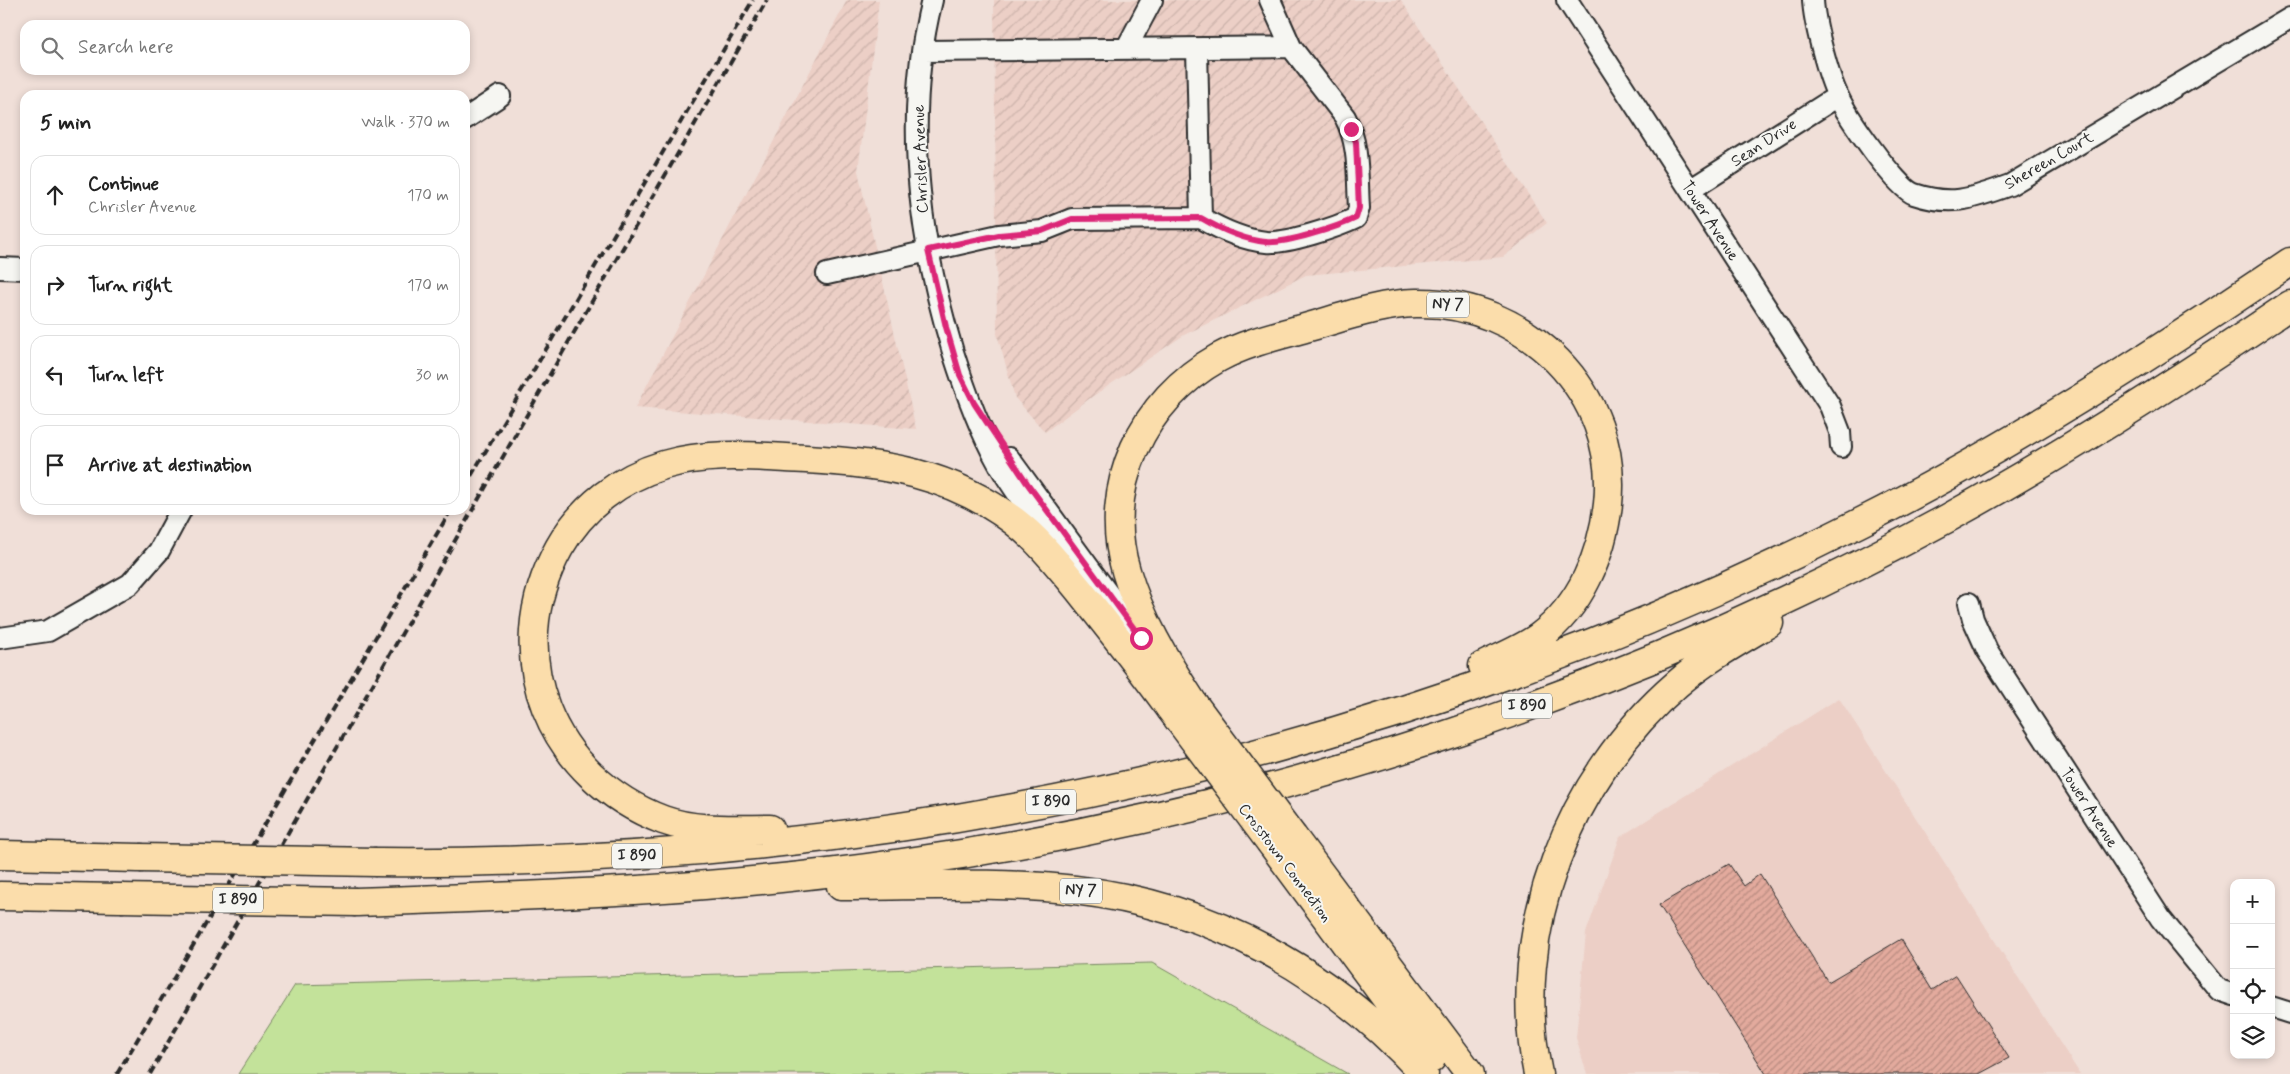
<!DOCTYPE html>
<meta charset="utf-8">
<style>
:root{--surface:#fff;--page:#f6f6f6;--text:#222;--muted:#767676;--line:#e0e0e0}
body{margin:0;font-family:Mynerve,sans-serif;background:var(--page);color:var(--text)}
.controls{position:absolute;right:15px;bottom:15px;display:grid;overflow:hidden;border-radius:10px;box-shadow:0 2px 8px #0003}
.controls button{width:45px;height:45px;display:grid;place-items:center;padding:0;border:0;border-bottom:1px solid var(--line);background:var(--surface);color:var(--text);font:25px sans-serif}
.stop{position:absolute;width:15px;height:15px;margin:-11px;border:4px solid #db2777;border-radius:50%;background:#fff}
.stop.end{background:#db2777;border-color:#fff;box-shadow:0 1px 5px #0008}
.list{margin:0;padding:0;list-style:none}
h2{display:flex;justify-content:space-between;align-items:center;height:65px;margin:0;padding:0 20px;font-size:21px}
h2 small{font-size:16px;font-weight:400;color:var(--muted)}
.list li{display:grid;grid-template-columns:32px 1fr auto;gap:15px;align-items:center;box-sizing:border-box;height:80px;margin:0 10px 10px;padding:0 10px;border:1px solid var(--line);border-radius:15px}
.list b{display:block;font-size:19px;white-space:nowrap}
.list p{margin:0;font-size:16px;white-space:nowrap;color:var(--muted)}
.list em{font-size:16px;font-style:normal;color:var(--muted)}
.icon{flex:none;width:28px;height:28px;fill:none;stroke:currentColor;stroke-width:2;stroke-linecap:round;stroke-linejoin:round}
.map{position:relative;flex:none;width:2290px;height:1074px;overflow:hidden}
.search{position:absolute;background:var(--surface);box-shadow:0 2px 8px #0003;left:20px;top:20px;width:450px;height:55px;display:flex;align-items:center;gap:12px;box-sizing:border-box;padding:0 18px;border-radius:15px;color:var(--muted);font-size:19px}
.panel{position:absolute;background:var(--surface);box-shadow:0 2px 8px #0003;left:20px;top:90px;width:450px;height:425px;border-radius:15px}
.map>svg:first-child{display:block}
.built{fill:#eccfc6}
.industrial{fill:url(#industrial-furrows)}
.grass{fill:#c3e29a;stroke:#778662}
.building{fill:url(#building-hatch);stroke:#2b2b2b}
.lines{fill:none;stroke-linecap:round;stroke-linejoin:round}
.minor-casing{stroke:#2b2b2b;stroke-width:24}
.highway-casing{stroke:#2b2b2b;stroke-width:31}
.minor{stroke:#f6f6f2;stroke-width:20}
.highway{stroke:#fbddab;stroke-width:28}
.rail{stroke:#2b2b2b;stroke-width:4;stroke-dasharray:8 4;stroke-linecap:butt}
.highway-bridge-casing{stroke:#2b2b2b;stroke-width:31;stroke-linecap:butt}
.highway-bridge{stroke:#fbddab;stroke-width:28}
.route{stroke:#db2777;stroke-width:6}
.labels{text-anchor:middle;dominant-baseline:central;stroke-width:4;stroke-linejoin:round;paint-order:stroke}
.shield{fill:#f6f6f2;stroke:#686867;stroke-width:1}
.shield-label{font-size:15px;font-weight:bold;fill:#2b2b2b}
.street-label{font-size:16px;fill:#2b2b2b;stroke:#f6f6f2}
</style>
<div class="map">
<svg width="2290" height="1074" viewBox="0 0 2290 1074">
<defs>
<pattern id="industrial-furrows" width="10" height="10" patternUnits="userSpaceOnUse" patternTransform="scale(1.25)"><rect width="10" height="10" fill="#eccfc6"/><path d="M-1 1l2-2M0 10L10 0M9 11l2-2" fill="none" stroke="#cbb2aa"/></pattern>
<pattern id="building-hatch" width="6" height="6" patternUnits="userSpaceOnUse" patternTransform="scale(1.25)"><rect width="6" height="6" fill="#e3aa9d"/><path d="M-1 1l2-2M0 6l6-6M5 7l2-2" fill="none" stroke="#b88b80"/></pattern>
</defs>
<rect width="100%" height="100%" fill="#f0dfd8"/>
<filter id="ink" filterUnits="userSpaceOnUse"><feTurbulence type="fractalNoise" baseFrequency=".02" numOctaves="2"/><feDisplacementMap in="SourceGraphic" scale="10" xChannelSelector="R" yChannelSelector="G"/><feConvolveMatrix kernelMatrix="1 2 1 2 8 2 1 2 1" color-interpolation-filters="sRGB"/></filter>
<g filter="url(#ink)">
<path class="built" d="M1839 698 2080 1074H1587L1576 1038 1586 933 1620 837Z"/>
<path class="industrial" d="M847 0H879L858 171 916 429 635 408Z
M994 0H1401L1547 223 1503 257 1306 275 1184 335 1093 396 1045 432 1015 398 997 334Z"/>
<path class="grass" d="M1152 963 1348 1074H238L295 985Z"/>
<path class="building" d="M1729 864 1744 886 1760 874 1828 982 1901 939 1932 990 1956 975 2009 1058 1979 1074H1766L1659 905Z"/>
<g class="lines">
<g class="minor-casing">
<path id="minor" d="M932 0C903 116 919 240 953 352 965 390 978 427 997 461 1014 492 1037 520 1058 549
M1270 0 1291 47
M1567 0 1830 406 1840 432 1841 447
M1813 0C1814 22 1828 76 1838 96 1846 114 1896 188 1914 194 1953 207 1973 198 2010 185L2290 18
M1126 49 1152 0
M1197 49 1201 218
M465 119 500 96
M1690 190 1838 96
M0 268 25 269
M827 274 999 235 1042 231 1072 219 1201 218C1220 229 1244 240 1266 242 1286 244 1338 227 1356 218L1359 208C1357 177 1360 145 1345 117L1291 47 923 51
M1009 458 1150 651
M1969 603 1973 619 1987 650 2161 919 2219 990 2234 995
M0 638 48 631 130 584 159 551 181 510
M2271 1007 2290 1013"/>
</g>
<g class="highway-casing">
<path id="highway" d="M1193 703C1166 662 1140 619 1126 571 1101 486 1143 400 1218 358 1245 343 1276 336 1305 328 1341 318 1378 304 1416 303 1525 300 1620 393 1608 504 1602 555 1581 606 1539 637 1522 649 1502 657 1483 666
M770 829C735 829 696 832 663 820 550 777 499 656 559 548 582 507 620 478 664 465 710 451 759 457 806 459 884 463 950 473 1014 521 1039 540 1059 566 1079 590 1110 629 1141 668 1170 708
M1293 837 1470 1074
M1271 843 1431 1059
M0 855 140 858
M376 862C898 867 1394 758 1861 522 2010 447 2151 356 2290 262
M841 886C918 886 997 881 1075 890 1213 906 1331 972 1424 1074
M0 896 121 898
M356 902C539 896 721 890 902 863 1267 811 1624 694 1948 518 2066 453 2178 381 2290 305
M1538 1074C1508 932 1569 777 1677 684 1705 660 1737 642 1769 623"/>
</g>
<use href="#minor" class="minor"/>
<use href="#highway" class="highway"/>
<path class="rail" d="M465 486 753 0
M117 1074 451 510
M150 1074 584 315 767 0"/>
<g class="highway-bridge-casing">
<path id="highway-bridge" d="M1193 703 1293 837
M1170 708 1271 843
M140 858 376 862
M121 898 356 902"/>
</g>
<use href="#highway-bridge" class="highway-bridge"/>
</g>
</g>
<g class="lines" filter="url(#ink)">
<path class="route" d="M1141 638 1027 483 974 403 960 375 946 327 928 250 999 235 1042 231 1072 219 1201 218C1220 229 1244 240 1266 242 1285 244 1338 227 1356 218L1359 208 1356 142 1351 129"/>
</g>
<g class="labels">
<g class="shield">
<rect x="1427" y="292.5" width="42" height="25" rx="4"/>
<rect x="1502" y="693.5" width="50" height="25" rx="4"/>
<rect x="1026" y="789.5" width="50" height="25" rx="4"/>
<rect x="612" y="843.5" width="50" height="25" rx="4"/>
<rect x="1060" y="878.5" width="42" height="25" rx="4"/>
<rect x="213" y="887.5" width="50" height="25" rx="4"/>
</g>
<g class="shield-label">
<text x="1448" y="305">NY 7</text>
<text x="1527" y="706">I 890</text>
<text x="1051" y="802">I 890</text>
<text x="637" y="856">I 890</text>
<text x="1081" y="891">NY 7</text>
<text x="238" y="900">I 890</text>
</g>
<g class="street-label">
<text transform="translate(1764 143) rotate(-33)">Sean Drive</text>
<text transform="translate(921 159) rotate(-92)">Chrisler Avenue</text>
<text transform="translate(2049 161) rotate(-30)">Shereen Court</text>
<text transform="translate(1710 221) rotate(57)">Tower Avenue</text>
<text transform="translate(2089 808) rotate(57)">Tower Avenue</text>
<text transform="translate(1285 863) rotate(53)">Crosstown Connection</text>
</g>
</g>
</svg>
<div class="controls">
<button>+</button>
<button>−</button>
<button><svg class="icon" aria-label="locate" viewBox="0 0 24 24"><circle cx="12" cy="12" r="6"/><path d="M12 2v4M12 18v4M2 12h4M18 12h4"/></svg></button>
<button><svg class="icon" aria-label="layers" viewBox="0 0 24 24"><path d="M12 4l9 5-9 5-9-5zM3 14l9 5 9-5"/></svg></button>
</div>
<div class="stop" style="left:1141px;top:638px"></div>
<div class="stop end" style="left:1351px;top:129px"></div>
<div class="search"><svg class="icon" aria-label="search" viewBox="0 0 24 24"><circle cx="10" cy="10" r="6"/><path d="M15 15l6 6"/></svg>Search here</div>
<section class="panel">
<h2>5 min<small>Walk · 370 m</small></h2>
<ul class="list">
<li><svg class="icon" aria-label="ahead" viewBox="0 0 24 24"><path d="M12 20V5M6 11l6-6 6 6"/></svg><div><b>Continue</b><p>Chrisler Avenue</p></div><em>170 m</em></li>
<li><svg class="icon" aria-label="right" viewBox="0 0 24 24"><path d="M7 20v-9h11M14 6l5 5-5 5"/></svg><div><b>Turn right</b></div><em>170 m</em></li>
<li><svg class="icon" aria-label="left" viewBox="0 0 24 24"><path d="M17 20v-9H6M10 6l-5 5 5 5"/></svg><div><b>Turn left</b></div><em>30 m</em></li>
<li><svg class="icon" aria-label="arrive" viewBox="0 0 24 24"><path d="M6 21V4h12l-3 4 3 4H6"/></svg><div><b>Arrive at destination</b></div></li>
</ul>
</section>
</div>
